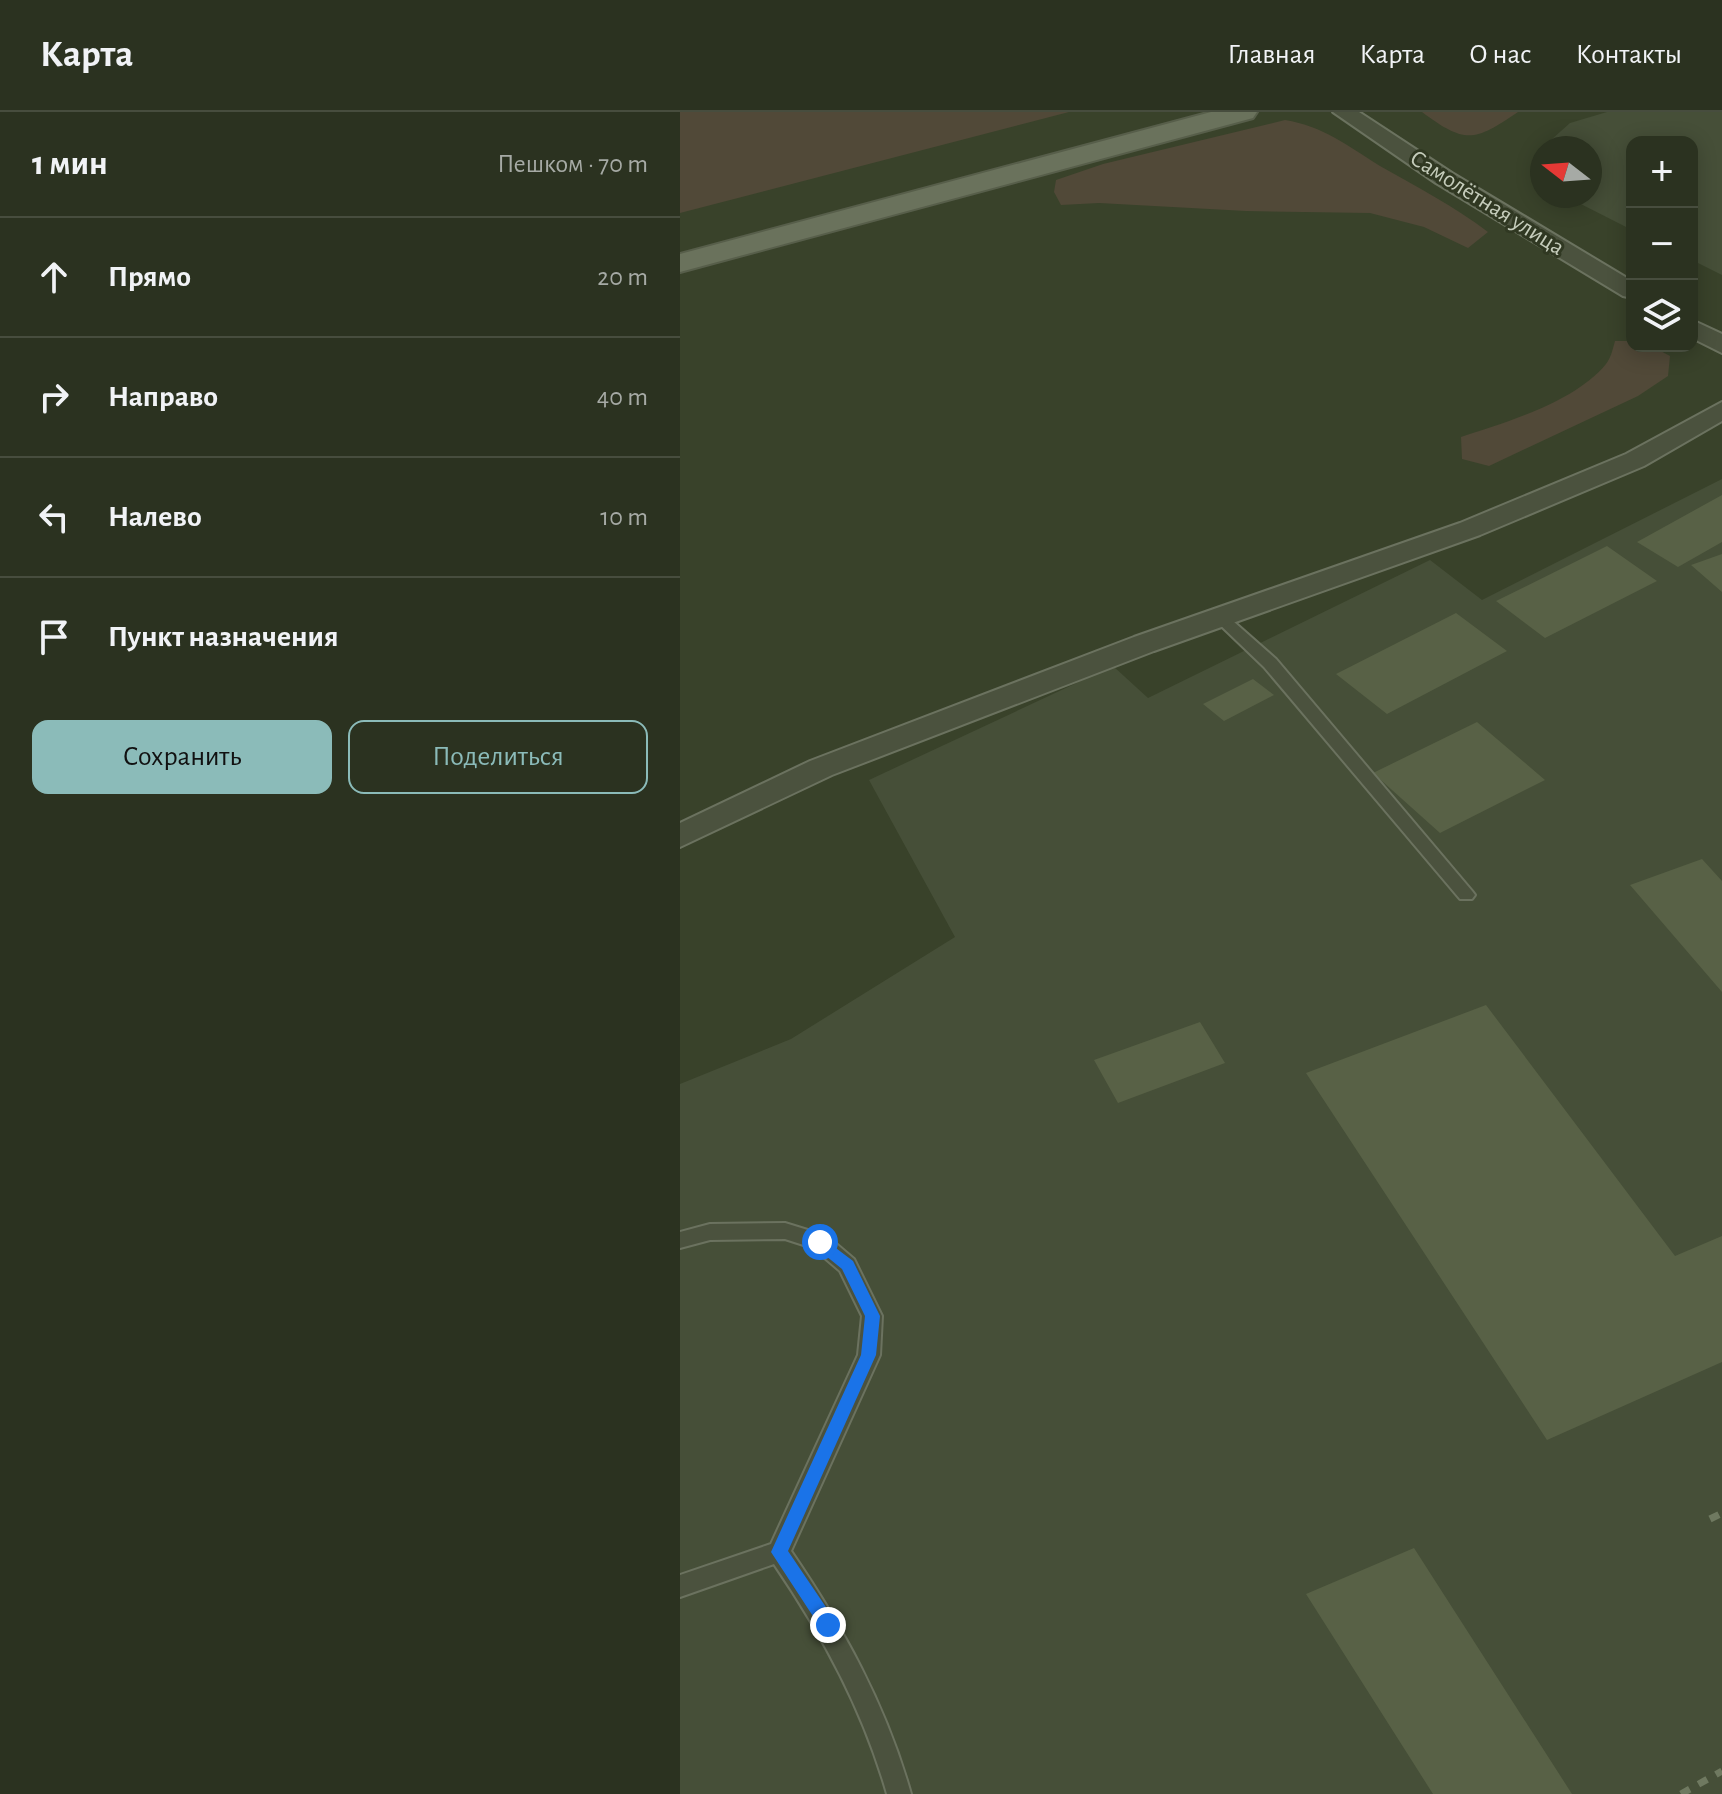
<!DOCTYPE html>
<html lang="ru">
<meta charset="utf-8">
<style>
:root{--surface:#2b3220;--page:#373e2d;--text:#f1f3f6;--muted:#a6aaa5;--line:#474d3e;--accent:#8bbbb9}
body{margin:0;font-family:"Alegreya Sans",sans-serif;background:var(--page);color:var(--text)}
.controls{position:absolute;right:24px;top:24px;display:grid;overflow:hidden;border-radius:16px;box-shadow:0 4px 20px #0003}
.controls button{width:72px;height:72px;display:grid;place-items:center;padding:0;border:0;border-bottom:2px solid var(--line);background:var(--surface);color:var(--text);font:40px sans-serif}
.compass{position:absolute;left:850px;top:24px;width:72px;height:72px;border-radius:50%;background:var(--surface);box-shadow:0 4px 20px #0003;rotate:287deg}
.stop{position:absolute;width:24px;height:24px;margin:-18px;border:6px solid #1a73e8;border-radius:50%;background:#fff}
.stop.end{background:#1a73e8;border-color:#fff;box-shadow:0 2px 8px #0008}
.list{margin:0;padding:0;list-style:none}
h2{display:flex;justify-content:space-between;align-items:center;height:104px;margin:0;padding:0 32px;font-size:34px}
h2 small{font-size:26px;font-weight:400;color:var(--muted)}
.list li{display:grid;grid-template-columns:52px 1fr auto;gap:24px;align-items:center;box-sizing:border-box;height:120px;padding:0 32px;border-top:2px solid var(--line)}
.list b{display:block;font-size:30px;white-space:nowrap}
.list em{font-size:26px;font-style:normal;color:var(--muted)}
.actions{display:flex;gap:16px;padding:24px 32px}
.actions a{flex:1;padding:18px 0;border:2px solid var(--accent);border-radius:16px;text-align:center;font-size:28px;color:var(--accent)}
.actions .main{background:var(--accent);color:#111}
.icon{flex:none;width:44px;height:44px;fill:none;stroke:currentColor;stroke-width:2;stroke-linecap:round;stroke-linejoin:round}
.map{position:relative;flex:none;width:1042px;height:1682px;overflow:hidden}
header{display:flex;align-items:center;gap:48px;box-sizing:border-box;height:112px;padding:0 40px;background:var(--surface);border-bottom:2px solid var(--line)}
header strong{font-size:38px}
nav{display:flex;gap:44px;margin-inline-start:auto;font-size:28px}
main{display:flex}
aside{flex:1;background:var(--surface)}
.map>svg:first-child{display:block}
.airport{fill:#464f38}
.green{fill:#514938}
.building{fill:#586146}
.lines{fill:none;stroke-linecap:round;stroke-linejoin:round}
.lane-casing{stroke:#6b725f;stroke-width:4}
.street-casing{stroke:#6b725f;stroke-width:4}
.primary-casing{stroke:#575e4a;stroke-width:4}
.lane{fill:#4b523e;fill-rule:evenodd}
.street{fill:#4b523e;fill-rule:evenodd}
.primary{fill:#6a725c;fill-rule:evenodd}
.rail{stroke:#6f7960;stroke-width:7;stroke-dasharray:10 10;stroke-linecap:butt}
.route{fill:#1a73e8}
.labels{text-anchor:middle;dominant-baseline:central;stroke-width:6;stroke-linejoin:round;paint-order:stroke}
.far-street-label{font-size:24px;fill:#c5ccbb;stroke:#303822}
</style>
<header>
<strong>Карта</strong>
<nav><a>Главная</a><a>Карта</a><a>О нас</a><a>Контакты</a></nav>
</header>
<main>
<aside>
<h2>1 мин<small>Пешком · 70 m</small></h2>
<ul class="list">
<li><svg class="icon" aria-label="ahead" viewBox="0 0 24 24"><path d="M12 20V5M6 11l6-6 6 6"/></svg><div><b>Прямо</b></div><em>20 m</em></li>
<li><svg class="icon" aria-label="right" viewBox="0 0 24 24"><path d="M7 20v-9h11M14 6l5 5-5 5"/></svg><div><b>Направо</b></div><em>40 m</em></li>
<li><svg class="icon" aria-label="left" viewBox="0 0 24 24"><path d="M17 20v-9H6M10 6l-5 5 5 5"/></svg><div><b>Налево</b></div><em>10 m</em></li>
<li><svg class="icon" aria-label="arrive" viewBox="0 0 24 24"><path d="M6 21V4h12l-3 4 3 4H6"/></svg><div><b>Пункт назначения</b></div></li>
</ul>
<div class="actions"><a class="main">Сохранить</a><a>Поделиться</a></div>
</aside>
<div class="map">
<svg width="1042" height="1682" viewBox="0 0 1042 1682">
<rect width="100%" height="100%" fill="#39422a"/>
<path class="airport" d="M927 0H1042V163L1012 148V30H952V118L885 84H910V36H862L890 11Z
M1042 367V1682H0V972L111 927 275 825 189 668 433 554 468 586 750 448 802 488Z"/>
<path class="green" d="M0 0H389L0 101Z
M742 0H838C795 29 786 33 742 0Z
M605 8C643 14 668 34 700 54 737 75 774 94 808 120L788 136 744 115 690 101 566 99 419 91 381 93 374 80 376 68 423 52Z
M935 229H952V234H971L990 244 988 264 958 284 809 354 782 347 781 325C827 310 895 290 926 252 931 246 933 236 935 229Z"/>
<path class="building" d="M1042 383V430L998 455 957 430Z
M927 434 977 469 865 526 816 489Z
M1042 442V480L1011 453Z
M776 501 827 539 707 602 656 562Z
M573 567 594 583 544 609 523 592Z
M797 610 865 668 760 721 693 661Z
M1022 747 1042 769V880L950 773Z
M806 893 995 1144 1042 1124V1250L867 1328 626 961Z
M520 910 545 951 438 991 414 948Z
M734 1436 892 1682H753L626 1482Z"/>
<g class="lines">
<g class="lane-casing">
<path id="lane" d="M540 500 545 502 596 547 792 779 795 783 792 787H780L584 555 535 508 532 505 535 502Z
M105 1111 147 1124 174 1147 202 1204 200 1243 111 1439C163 1515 206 1593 231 1682H207C183 1598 143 1524 94 1452L0 1485V1463L91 1432 178 1243 182 1204 160 1159 133 1136 105 1127 30 1128 0 1136V1120L30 1112Z"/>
</g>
<g class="street-casing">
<path id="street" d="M653 0H679L772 61 952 169V186L943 184 756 71Z
M1012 208 1042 222V241L1012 226Z
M1042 290V309L964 354 800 423 474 539 152 663 0 735V711L130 649 454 525 780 411 946 342Z"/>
</g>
<g class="primary-casing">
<path id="primary" d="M531 0H577L573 6 0 160V142Z"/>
</g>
<use href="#lane" class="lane"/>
<use href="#street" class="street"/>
<use href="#primary" class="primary"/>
<path class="rail" d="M1030 1407 1042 1401
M1001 1682 1042 1659"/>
</g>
<path class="route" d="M140 1124 173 1149 200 1204 196 1243 108 1439 154 1507 156 1513 148 1521 142 1518 91 1440 181 1243 185 1204 162 1157 135 1135 133 1130Z"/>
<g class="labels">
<g class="far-street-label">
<text transform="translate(807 91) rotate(32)">Самолётная улица</text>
</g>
</g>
</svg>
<div class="controls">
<button>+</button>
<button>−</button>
<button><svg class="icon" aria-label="layers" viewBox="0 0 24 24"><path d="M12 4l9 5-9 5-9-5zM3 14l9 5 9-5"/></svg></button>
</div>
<svg class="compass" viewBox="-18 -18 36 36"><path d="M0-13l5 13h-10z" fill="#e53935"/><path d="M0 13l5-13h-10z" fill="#a6aaa5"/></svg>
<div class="stop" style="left:140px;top:1130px"></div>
<div class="stop end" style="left:148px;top:1513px"></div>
</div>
</main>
